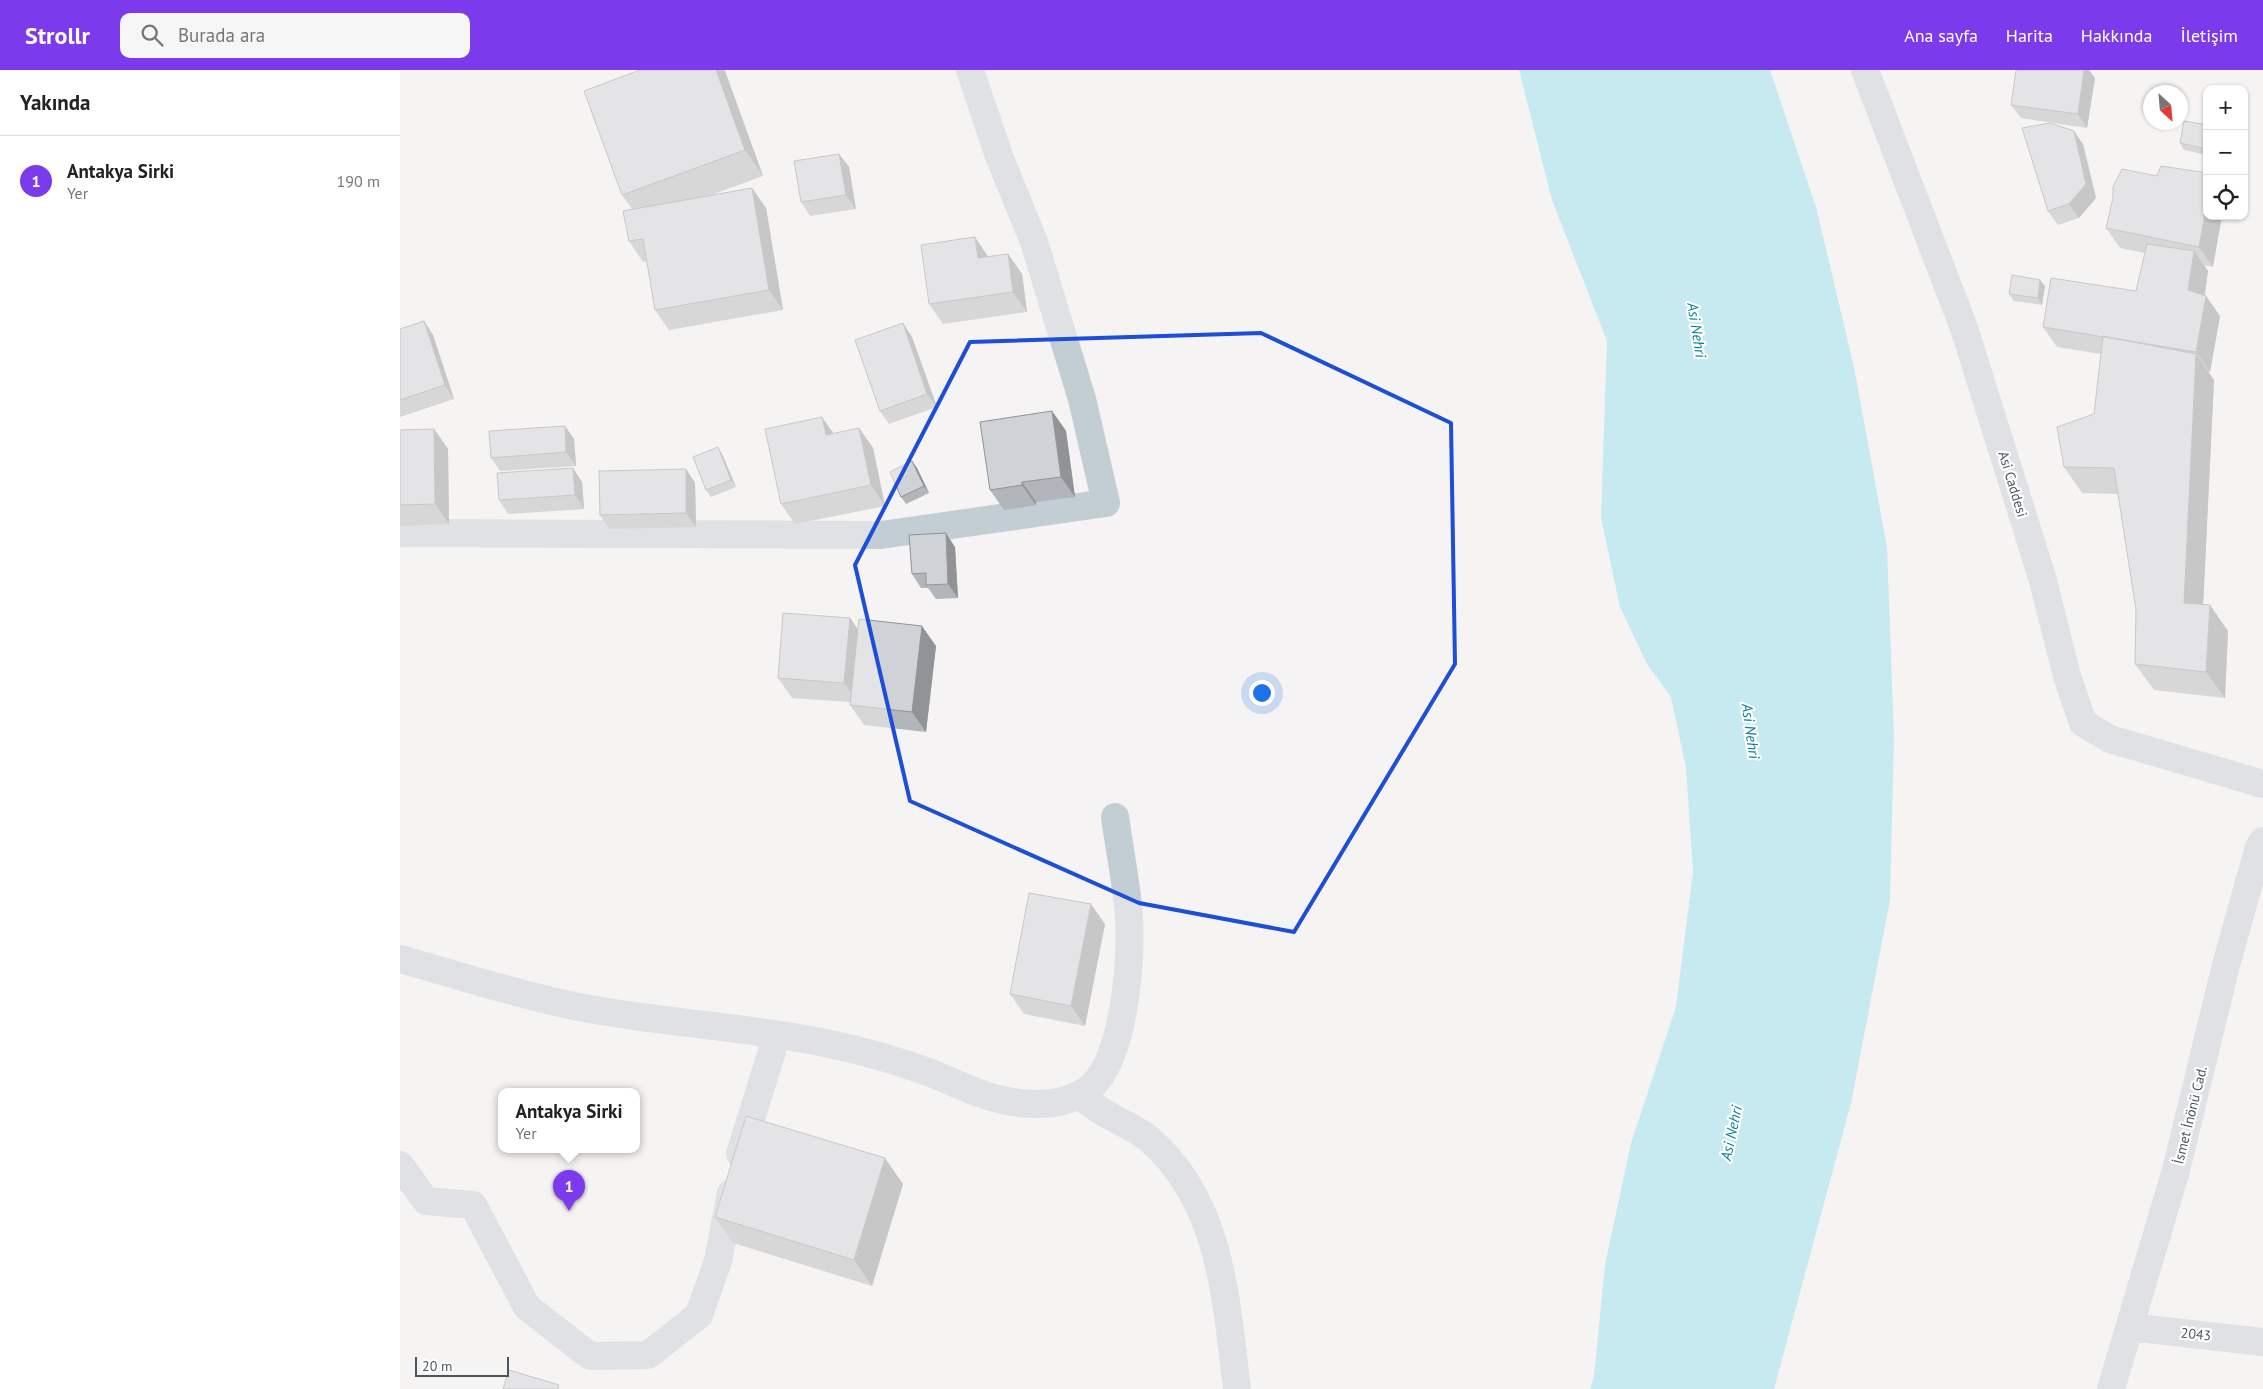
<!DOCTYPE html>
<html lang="tr">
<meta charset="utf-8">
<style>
:root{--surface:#fff;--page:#f6f6f6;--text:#222;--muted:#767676;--line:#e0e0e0;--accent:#7c3aed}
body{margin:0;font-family:"PT Sans",sans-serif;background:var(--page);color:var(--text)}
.controls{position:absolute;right:15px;top:15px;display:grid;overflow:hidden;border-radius:10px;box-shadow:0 1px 4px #0004}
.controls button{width:45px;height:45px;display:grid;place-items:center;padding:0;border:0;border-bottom:1px solid var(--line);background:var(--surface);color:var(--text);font:25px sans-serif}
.compass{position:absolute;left:1743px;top:15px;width:45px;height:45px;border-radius:50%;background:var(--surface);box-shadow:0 1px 4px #0004;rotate:154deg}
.scale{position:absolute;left:15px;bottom:12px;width:94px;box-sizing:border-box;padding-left:5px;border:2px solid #4a5661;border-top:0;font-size:14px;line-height:18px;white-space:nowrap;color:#4a5661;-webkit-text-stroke:4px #fff;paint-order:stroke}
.you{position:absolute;left:861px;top:622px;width:18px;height:18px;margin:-12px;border:4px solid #fff;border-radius:50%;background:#1a73e8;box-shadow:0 0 0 8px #1a73e833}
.badge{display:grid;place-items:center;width:32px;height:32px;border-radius:50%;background:var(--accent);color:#fff;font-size:16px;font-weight:700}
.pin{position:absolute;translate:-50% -41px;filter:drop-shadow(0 1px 2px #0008)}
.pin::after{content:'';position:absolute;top:26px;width:18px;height:15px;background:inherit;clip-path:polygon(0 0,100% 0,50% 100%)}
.popup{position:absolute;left:98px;top:1018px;width:142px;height:65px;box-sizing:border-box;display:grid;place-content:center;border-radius:10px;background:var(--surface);filter:drop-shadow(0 1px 4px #0005);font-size:16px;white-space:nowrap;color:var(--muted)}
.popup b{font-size:19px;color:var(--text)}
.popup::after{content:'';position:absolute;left:50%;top:100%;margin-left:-10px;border:10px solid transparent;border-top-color:var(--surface)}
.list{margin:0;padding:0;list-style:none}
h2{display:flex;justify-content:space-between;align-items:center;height:65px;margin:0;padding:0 20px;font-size:21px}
h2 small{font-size:16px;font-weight:400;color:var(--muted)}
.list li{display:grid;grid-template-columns:32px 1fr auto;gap:15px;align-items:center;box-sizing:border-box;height:90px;padding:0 20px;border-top:1px solid var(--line)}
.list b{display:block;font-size:19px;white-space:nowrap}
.list p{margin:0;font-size:16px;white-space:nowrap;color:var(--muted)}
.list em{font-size:16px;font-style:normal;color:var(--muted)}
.icon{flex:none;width:28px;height:28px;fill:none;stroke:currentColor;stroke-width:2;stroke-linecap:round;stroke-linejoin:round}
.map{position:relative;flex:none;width:1863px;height:1319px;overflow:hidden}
header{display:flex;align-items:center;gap:30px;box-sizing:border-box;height:70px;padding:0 25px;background:var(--accent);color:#fff}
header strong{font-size:24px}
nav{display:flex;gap:28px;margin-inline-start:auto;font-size:18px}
.search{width:350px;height:45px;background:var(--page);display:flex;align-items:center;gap:12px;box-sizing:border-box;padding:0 18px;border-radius:10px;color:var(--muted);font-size:19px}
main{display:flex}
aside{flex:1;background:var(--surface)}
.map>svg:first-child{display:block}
.water{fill:#8fdeee}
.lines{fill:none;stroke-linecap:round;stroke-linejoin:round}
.minor{stroke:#c3cdd4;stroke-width:28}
.wall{fill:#b2b5b9}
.shaded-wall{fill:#919396}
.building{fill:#cfd2d7;stroke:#919396}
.marked{fill:none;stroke:#1d4ed8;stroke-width:4;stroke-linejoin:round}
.labels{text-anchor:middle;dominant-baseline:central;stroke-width:4.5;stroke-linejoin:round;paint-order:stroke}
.street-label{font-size:14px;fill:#4a5661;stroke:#fff}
.water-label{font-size:15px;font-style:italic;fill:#0c819b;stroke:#fff}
</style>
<header>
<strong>Strollr</strong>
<div class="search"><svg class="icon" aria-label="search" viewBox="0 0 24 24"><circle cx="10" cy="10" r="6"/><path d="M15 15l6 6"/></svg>Burada ara</div>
<nav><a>Ana sayfa</a><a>Harita</a><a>Hakkında</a><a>İletişim</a></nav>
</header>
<main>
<aside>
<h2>Yakında<small></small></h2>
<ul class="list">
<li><span class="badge">1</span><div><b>Antakya Sirki</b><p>Yer</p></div><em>190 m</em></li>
</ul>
</aside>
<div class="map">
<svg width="1863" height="1319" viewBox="0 0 1863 1319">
<rect width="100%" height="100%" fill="#f5f3f3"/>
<path class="water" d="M1119 0H1370L1416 137 1454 297 1487 477 1494 667 1490 830 1451 1033 1374 1319H1190L1194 1306 1205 1195 1231 1073 1276 937 1293 802 1286 698 1271 627 1247 594 1220 537 1201 448 1207 271 1152 130Z"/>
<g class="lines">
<path class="minor" d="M1465 0 1564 258 1642 507 1667 606 1683 653 1710 669 1863 714
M0 463 481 465 706 433 682 329 634 172 599 86 570 0
M0 889C58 905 115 924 174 936 257 953 346 956 430 974 464 981 498 991 531 1003 560 1015 588 1030 620 1033 645 1036 671 1033 691 1017 726 985 733 881 728 836 725 806 719 776 715 747
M678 1025C689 1032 699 1040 710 1046 724 1054 737 1059 749 1069 822 1132 826 1231 837 1319
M340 1084 377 965
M0 1095 26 1131 73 1135 127 1237 190 1286 248 1285 299 1245 318 1191 331 1123
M1730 1257 1863 1272
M1711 1319 1776 1100 1826 895 1859 777 1863 771"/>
</g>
<path class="wall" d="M325 1 363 106 311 125 352 118 366 138 383 240 269 260 255 240 247 191 243 192 229 171 232 139 222 125Z
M1695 8 1687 58 1621 48 1611 35Z
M1807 55V85L1784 80 1780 73Z
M1683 74 1696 128 1679 148 1658 155 1648 141Z
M439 84 449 97 456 139 410 146 401 132Z
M1757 106 1813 197 1804 195 1808 201 1805 225 1806 226 1820 246 1810 302H1808L1814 310 1803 534 1828 561 1825 628 1754 620 1735 594 1736 540 1718 424 1682 423 1664 397 1694 344 1701 284 1657 277 1643 257 1736 221 1745 183 1720 178 1706 158Z
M608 184 622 204 627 242 543 254 529 234 589 187Z
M1640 210 1645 216 1642 235 1614 231 1609 224Z
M24 251 33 265 54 329 0 347V259Z
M512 267 537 337 489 354 480 341Z
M652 341 666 361 675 427 636 432V435L604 440 590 420Z
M165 356 174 369 176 396 100 401 91 388Z
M459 358 473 378 485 436 395 454 381 434 433 364Z
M34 359 48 379 49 454 0 456V360Z
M322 384 336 417 311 427 306 420Z
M512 391 517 398 529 423 506 434 501 427Z
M173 398 182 412 184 439 108 444 99 430Z
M286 399 295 413 296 457 209 459 200 445Z
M555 477 558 528 536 529 528 518H521L512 504Z
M450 548 458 560 536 576 526 662 464 655 450 635V632L392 628 378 608Z
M705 854 685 956 624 944 610 924Z
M503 1114 472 1216 333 1173 315 1147Z"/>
<path class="shaded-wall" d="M316 0H324L325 1 363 106 345 80Z
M1684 0H1689L1695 8 1687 58 1678 44Z
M1674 61 1683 74 1696 128 1679 148 1669 134Z
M439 84 449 97 456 139 446 125Z
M352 118 366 138 383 240 369 220Z
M1807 132V146H1822L1813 197 1799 177Z
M575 167 589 188H578Z
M1794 181 1808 201 1802 241 1788 220Z
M608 184 622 204 627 242 613 222Z
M1640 210 1645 216 1642 235 1638 228Z
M1806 226 1820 246 1810 302 1796 282Z
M24 251 33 265 54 329 45 315Z
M503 253 512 267 537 337 527 324Z
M1796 284 1814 310 1802 559 1784 533Z
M652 341 666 361 675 427 661 407Z
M422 347 436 367 426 365Z
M165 356 174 369 176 396 166 382Z
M459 358 473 378 485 436 471 415Z
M34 359 48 379 49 454 35 434Z
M318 377 322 384 336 417 331 410Z
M512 391 517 398 529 423 524 416Z
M173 398 182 412 184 439 175 425Z
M286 399 295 413 296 457 286 443Z
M622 412 636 432V435L622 415Z
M546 463 555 477 558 528 548 514Z
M1810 535 1828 561 1825 628 1806 602Z
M450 548 464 568 459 633 444 613Z
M522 556 536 576 526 662 512 642Z
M691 834 705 854 685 956 671 936Z
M485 1088 503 1114 472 1216 454 1190Z"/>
<path class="building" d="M240 0H316L345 80 222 125 184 21Z
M1616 0H1684L1678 44 1611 35Z
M1784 51 1807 55V79L1780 73Z
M1650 53 1674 61 1686 114 1669 134 1648 141 1622 58Z
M439 84 446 125 401 132 394 91Z
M1761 96 1807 103V132L1799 177 1706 158 1713 128V117L1722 99 1757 106Z
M352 118 369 220 255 240 243 169 229 171 223 141Z
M575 167 578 188 608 184 613 222 529 234 521 175Z
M1747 174 1794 181 1788 220 1806 226 1796 282 1643 257 1651 208 1736 221Z
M1612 205 1640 210 1638 228 1609 224Z
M24 251 45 315 0 330V259Z
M503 253 527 324 480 341 455 270Z
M1703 266 1796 284 1784 533 1810 535 1806 602 1735 594 1736 540 1714 398 1664 397 1657 357 1694 344Z
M652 341 661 407 622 412V415L590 420 580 352Z
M422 347 426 365 459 358 471 415 381 434 365 359Z
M165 356 166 382 91 388 89 361Z
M34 359 35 434 0 435V360Z
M318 377 331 410 306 420 293 387Z
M512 391 524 416 501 427 490 402Z
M173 398 175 425 99 430 97 403Z
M286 399V443L200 445 199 401Z
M546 463 548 514 526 515V503L512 504 509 465Z
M383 543 450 548 444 613 378 608Z
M459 549 522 556 512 642 450 635Z
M629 823 691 834 671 936 610 924Z
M346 1046 485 1088 454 1190 315 1147Z
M109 1300 159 1315 158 1319H103Z"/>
<path d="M0 0H1863V1319H0ZM861 263 1051 353 1055 594 894 862 739 833 510 731 455 495 570 272Z" fill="#f5f3f3" fill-opacity=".55" fill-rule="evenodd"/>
<path class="marked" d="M861 263 1051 353 1055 594 894 862 739 833 510 731 455 495 570 272Z"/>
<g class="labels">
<g class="street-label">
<text transform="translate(1613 414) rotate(73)">Asi Caddesi</text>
<text transform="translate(1790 1045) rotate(-76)">İsmet İnönü Cad.</text>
<text transform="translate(1796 1264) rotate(6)">2043</text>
</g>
<g class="water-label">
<text transform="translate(1297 260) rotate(81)">Asi Nehri</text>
<text transform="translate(1351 661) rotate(82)">Asi Nehri</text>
<text transform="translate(1331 1063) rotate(-78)">Asi Nehri</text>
</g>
</g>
</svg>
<div class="controls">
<button>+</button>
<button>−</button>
<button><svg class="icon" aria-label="locate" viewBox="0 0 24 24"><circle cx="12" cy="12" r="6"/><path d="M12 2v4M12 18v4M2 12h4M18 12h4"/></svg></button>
</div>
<svg class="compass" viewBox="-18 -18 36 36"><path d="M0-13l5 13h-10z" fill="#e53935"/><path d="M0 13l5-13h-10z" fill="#767676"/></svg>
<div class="scale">20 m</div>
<div class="you"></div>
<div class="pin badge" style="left:169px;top:1141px">1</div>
<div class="popup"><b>Antakya Sirki</b>Yer</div>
</div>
</main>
